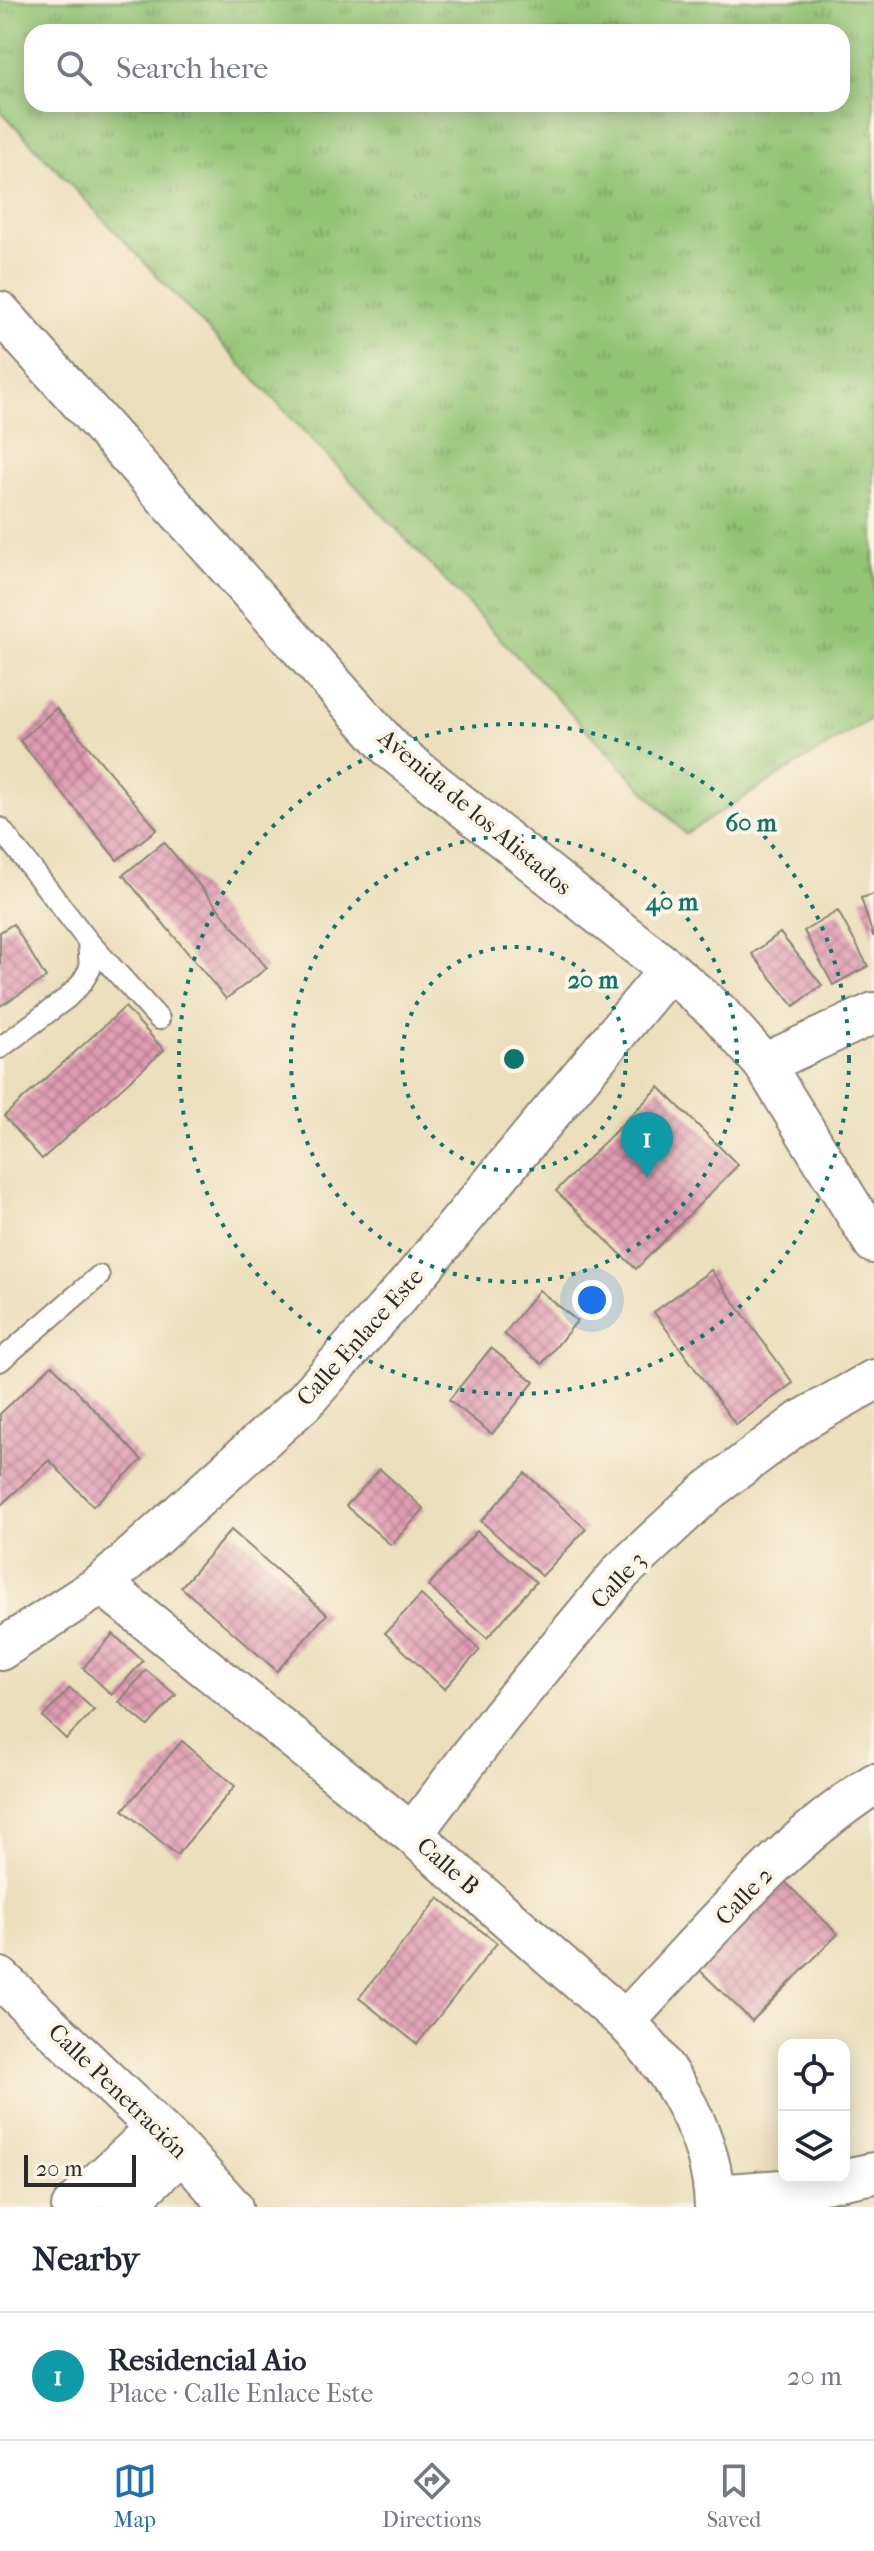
<!DOCTYPE html>
<meta charset="utf-8">
<style>
:root{--surface:#fff;--page:#f2f2f3;--text:#1f2937;--muted:#747a83;--line:#e0e1e3;--accent:#1f6fb2}
body{margin:0;font-family:"IM FELL French Canon",serif;background:var(--page);color:var(--text)}
.controls{position:absolute;right:24px;bottom:24px;display:grid;overflow:hidden;border-radius:16px;box-shadow:0 4px 20px #0003}
.controls button{width:72px;height:72px;display:grid;place-items:center;padding:0;border:0;border-bottom:2px solid var(--line);background:var(--surface);color:var(--text);font:40px sans-serif}
.scale{position:absolute;left:24px;bottom:20px;width:112px;box-sizing:border-box;padding-left:8px;border:4px solid #2b2b2b;border-top:0;font-size:22px;line-height:28px;white-space:nowrap;color:#2b2b2b;-webkit-text-stroke:6px #fcf5e5;paint-order:stroke}
.you{position:absolute;left:592px;top:1300px;width:28px;height:28px;margin:-20px;border:6px solid #fff;border-radius:50%;background:#1a73e8;box-shadow:0 0 0 12px #1a73e833}
.badge{display:grid;place-items:center;width:52px;height:52px;border-radius:50%;background:var(--accent);color:#fff;font-size:26px;font-weight:700}
.pin{position:absolute;translate:-50% -66px;filter:drop-shadow(0 2px 4px #0008)}
.pin::after{content:'';position:absolute;top:42px;width:28px;height:24px;background:inherit;clip-path:polygon(0 0,100% 0,50% 100%)}
.list{margin:0;padding:0;list-style:none}
h2{display:flex;justify-content:space-between;align-items:center;height:104px;margin:0;padding:0 32px;font-size:34px}
h2 small{font-size:26px;font-weight:400;color:var(--muted)}
.list li{display:grid;grid-template-columns:52px 1fr auto;gap:24px;align-items:center;box-sizing:border-box;height:128px;padding:0 32px;border-top:2px solid var(--line)}
.list b{display:block;font-size:30px;white-space:nowrap}
.list p{margin:0;font-size:26px;white-space:nowrap;color:var(--muted)}
.list em{font-size:26px;font-style:normal;color:var(--muted)}
.icon{flex:none;width:44px;height:44px;fill:none;stroke:currentColor;stroke-width:2;stroke-linecap:round;stroke-linejoin:round}
.map{position:relative;flex:none;width:874px;height:2207px;overflow:hidden}
.search{position:absolute;background:var(--surface);box-shadow:0 4px 20px #0003;left:24px;right:24px;top:24px;height:88px;display:flex;align-items:center;gap:20px;box-sizing:border-box;padding:0 28px;border-radius:24px;color:var(--muted);font-size:30px}
.sheet{height:232px;background:var(--surface)}
nav{display:flex;justify-content:space-around;align-items:center;box-sizing:border-box;height:112px;border-top:2px solid var(--line);background:var(--surface);font-size:22px;color:var(--muted)}
nav a{display:grid;justify-items:center;gap:4px}
nav .on{color:var(--accent)}
.map>svg:first-child{display:block}
.grass{fill:url(#grass-tufts);stroke:#5f7850;stroke-width:2;fill-rule:evenodd}
.building{fill:url(#building-cross-hatch)}
.lines{fill:none;stroke-linecap:round;stroke-linejoin:round}
.lane-casing{stroke:#8b8474;stroke-width:24}
.street-casing{stroke:#8b8474;stroke-width:44}
.lane{stroke:#fff;stroke-width:20}
.street{stroke:#fff;stroke-width:40}
.ring{fill:none;stroke:#0f766e;stroke-width:4;stroke-dasharray:4 8}
.labels{text-anchor:middle;dominant-baseline:central;stroke-width:8;stroke-linejoin:round;paint-order:stroke}
.street-label{font-size:24px;fill:#2b2b2b;stroke:#fcf5e5}
.centre{fill:#0f766e;stroke:#fcf5e5;stroke-width:4}
.ring-label{font-size:24px;text-anchor:middle;font-weight:bold;fill:#0f766e;stroke:#fcf5e5;stroke-width:8;stroke-linejoin:round;paint-order:stroke}
</style>
<div class="map">
<svg width="874" height="2207" viewBox="0 0 874 2207">
<defs>
<pattern id="grass-tufts" width="24" height="20" patternUnits="userSpaceOnUse" patternTransform="scale(2)"><rect width="24" height="20" fill="#93c474"/><path d="M3 7l-1-3M5 7V3M7 7l1-3M15 17l-1-3M17 17v-4M19 17l1-3" fill="none" stroke="#789f5f"/></pattern>
<pattern id="building-cross-hatch" width="8" height="8" patternUnits="userSpaceOnUse" patternTransform="scale(2)"><rect width="8" height="8" fill="#df9bb2"/><path d="M0 0l8 8M0 8l8-8" fill="none" stroke="#b57f91"/></pattern>
</defs>
<rect width="100%" height="100%" fill="#fcf5e5"/>
<filter id="ink" filterUnits="userSpaceOnUse"><feTurbulence type="fractalNoise" baseFrequency=".0125" numOctaves="2"/><feDisplacementMap in="SourceGraphic" scale="16" xChannelSelector="R" yChannelSelector="G"/><feConvolveMatrix kernelMatrix="1 2 1 2 8 2 1 2 1" color-interpolation-filters="sRGB"/></filter>
<filter id="wash" filterUnits="userSpaceOnUse"><feTurbulence type="fractalNoise" baseFrequency=".006" numOctaves="4" result="noise"/><feDisplacementMap in="SourceGraphic" scale="32" xChannelSelector="R" yChannelSelector="G"/><feGaussianBlur stdDeviation="1.8" result="paint"/><feColorMatrix in="noise" values="0 0 0 0 0 0 0 0 0 0 0 0 0 0 0 0 0 1.4 0 .05"/><feComposite in="paint" operator="in"/></filter>
<g filter="url(#wash)">
<rect width="100%" height="100%" fill="#ebdebc"/>
<path class="grass" d="M0 0H874V717L685 834 0 110ZM32 32H842V104H32Z"/>
<g id="blocks">
<path class="building" d="M56 708 157 829 117 860 20 741Z
M164 842 267 968 226 999 123 875Z
M874 894V936H873L861 898Z
M838 911 868 966 833 985 804 931Z
M13 924 46 978 0 1006V932Z
M780 933 822 985 794 1006 752 954Z
M125 1007 164 1050 42 1159 4 1116Z
M659 1087 738 1165 636 1269 556 1191Z
M711 1270 793 1383 736 1425 654 1312Z
M539 1290 577 1321 542 1364 504 1334Z
M491 1348 534 1382 492 1434 449 1400Z
M52 1365 142 1460 93 1506 49 1460 0 1506V1414Z
M380 1469 424 1509 391 1545 346 1506Z
M525 1473 586 1529 542 1576 481 1521Z
M231 1530 327 1614 277 1671 181 1587Z
M477 1531 536 1582 487 1638 428 1586Z
M421 1595 480 1650 444 1689 385 1633Z
M113 1634 143 1661 112 1695 83 1668Z
M146 1670 176 1695 148 1726 119 1702Z
M70 1688 94 1710 66 1739 43 1717Z
M182 1741 235 1786 177 1855 123 1810Z
M773 1870 838 1934 752 2021 687 1958Z
M439 1898 497 1943 417 2044 359 1998Z"/>
</g>
</g>
<g filter="url(#ink)">
<use href="#blocks" fill-opacity="0" stroke="#8b8474" stroke-width="2"/>
<g class="lines">
<g class="lane-casing">
<path id="lane" d="M0 828 88 941 90 969 81 984 67 998 0 1048
M88 941 159 1019
M0 1361 99 1276"/>
</g>
<g class="street-casing">
<path id="street" d="M0 312 392 750 669 970 719 1013 764 1064 874 1243
M764 1064 874 1013
M102 1584 412 1834 625 2021C673 2071 713 2137 715 2207
M0 1650 102 1584 303 1403 413 1279 669 970
M412 1834 501 1716 622 1571 708 1491 801 1421 874 1380
M0 1978 182 2152 232 2207
M625 2021C702 1940 779 1845 874 1784
M715 2195 795 2189 874 2173
M72 2207 157 2128
M123 2207 182 2152"/>
</g>
<use href="#lane" class="lane"/>
<use href="#street" class="street"/>
</g>
</g>
<g class="ring">
<circle cx="514" cy="1059" r="112"/>
<circle cx="514" cy="1059" r="223"/>
<circle cx="514" cy="1059" r="335"/>
</g>
<g class="labels">
<g class="street-label">
<text transform="translate(475 812) rotate(40)">Avenida de los Alistados</text>
<text transform="translate(360 1337) rotate(-48)">Calle Enlace Este</text>
<text transform="translate(618 1580) rotate(-47)">Calle 3</text>
<text transform="translate(448 1866) rotate(41)">Calle B</text>
<text transform="translate(744 1896) rotate(-46)">Calle 2</text>
<text transform="translate(118 2091) rotate(44)">Calle Penetración</text>
</g>
</g>
<circle cx="514" cy="1059" r="12" class="centre"/>
<g class="ring-label">
<text x="751" y="831">60 m</text>
<text x="672" y="910">40 m</text>
<text x="593" y="988">20 m</text>
</g>
</svg>
<div class="controls">
<button><svg class="icon" aria-label="locate" viewBox="0 0 24 24"><circle cx="12" cy="12" r="6"/><path d="M12 2v4M12 18v4M2 12h4M18 12h4"/></svg></button>
<button><svg class="icon" aria-label="layers" viewBox="0 0 24 24"><path d="M12 4l9 5-9 5-9-5zM3 14l9 5 9-5"/></svg></button>
</div>
<div class="scale">20 m</div>
<div class="you"></div>
<div class="pin badge" style="left:647px;top:1178px;background:#0f9aa8">1</div>
<div class="search"><svg class="icon" aria-label="search" viewBox="0 0 24 24"><circle cx="10" cy="10" r="6"/><path d="M15 15l6 6"/></svg>Search here</div>
</div>
<section class="sheet">
<h2>Nearby<small></small></h2>
<ul class="list">
<li><span class="badge" style="background:#0f9aa8">1</span><div><b>Residencial Aio</b><p>Place · Calle Enlace Este</p></div><em>20 m</em></li>
</ul>
</section>
<nav>
<a class="on"><svg class="icon" aria-label="map" viewBox="0 0 24 24"><path d="M3 6l6-2 6 2 6-2v14l-6 2-6-2-6 2zM9 4v14M15 6v14"/></svg>Map</a>
<a><svg class="icon" aria-label="directions" viewBox="0 0 24 24"><path d="M12 3l9 9-9 9-9-9zM9 14v-3h6M13 9l2 2-2 2"/></svg>Directions</a>
<a><svg class="icon" aria-label="saved" viewBox="0 0 24 24"><path d="M7 4h10v16l-5-4-5 4z"/></svg>Saved</a>
</nav>
